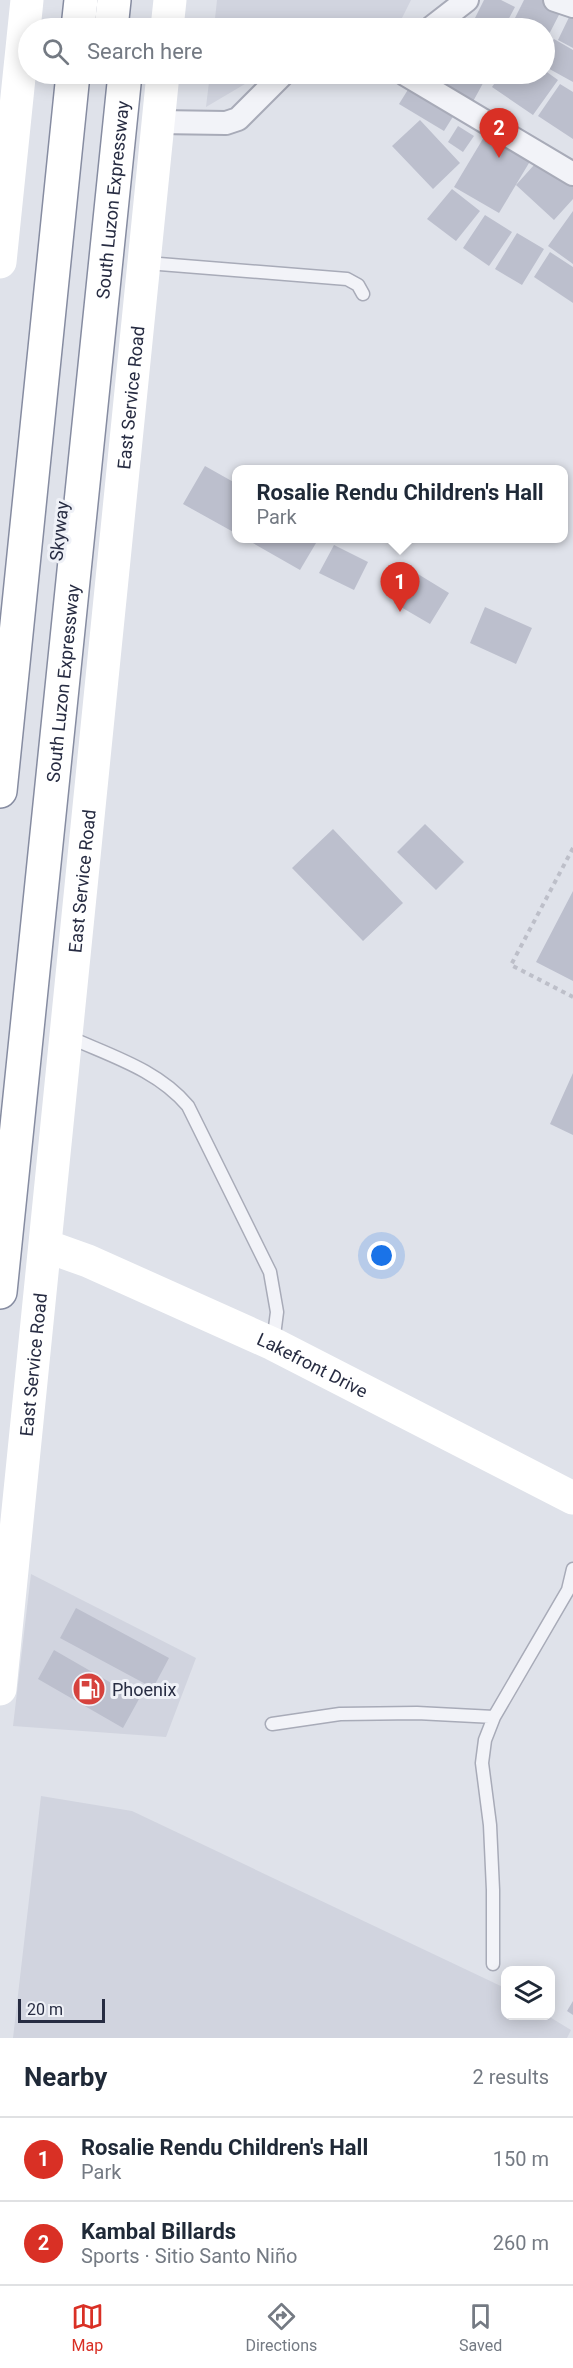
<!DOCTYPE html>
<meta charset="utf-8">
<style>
:root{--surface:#fff;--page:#f6f6f7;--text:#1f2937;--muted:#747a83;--line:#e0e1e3;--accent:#d93025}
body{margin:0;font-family:Roboto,sans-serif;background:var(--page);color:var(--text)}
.controls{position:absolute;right:18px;bottom:18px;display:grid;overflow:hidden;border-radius:12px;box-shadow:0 3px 15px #0003}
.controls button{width:54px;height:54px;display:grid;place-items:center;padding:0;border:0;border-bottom:2px solid var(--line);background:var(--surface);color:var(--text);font:30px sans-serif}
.scale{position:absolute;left:18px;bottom:15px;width:87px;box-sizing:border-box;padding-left:6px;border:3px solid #272c42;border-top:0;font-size:16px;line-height:21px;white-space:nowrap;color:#272c42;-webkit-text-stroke:4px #eff1f7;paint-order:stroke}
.you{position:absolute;left:382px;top:1256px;width:21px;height:21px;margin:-15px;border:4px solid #fff;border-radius:50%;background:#1a73e8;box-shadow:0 0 0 9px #1a73e833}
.badge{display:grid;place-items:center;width:39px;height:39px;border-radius:50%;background:var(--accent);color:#fff;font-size:20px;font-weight:700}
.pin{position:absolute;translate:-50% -50px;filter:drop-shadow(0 2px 3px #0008)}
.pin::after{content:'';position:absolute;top:32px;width:21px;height:18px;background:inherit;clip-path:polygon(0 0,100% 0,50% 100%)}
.popup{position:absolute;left:232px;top:465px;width:336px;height:78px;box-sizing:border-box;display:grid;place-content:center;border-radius:12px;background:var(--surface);filter:drop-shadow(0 2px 4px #0005);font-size:20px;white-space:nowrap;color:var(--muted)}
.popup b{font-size:22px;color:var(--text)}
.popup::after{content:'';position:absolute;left:50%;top:100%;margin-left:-12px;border:12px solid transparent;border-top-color:var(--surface)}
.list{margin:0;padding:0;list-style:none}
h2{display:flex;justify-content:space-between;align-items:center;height:78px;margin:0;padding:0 24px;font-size:26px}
h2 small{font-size:20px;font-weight:400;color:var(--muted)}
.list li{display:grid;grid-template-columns:39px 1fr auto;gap:18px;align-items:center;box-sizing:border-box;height:84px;padding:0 24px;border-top:2px solid var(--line)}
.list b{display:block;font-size:22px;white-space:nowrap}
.list p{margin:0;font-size:20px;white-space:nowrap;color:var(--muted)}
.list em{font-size:20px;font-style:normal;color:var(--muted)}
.icon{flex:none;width:33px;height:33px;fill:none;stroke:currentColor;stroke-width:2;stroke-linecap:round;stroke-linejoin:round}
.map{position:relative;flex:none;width:573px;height:2038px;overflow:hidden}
.search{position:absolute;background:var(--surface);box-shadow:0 3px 15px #0003;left:18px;right:18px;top:18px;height:66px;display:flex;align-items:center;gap:15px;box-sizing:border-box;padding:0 21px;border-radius:33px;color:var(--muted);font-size:22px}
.sheet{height:246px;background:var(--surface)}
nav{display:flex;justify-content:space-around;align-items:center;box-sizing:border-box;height:84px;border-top:2px solid var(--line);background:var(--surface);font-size:16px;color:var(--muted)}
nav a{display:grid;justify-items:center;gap:3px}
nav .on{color:var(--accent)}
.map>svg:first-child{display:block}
.built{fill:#d1d4df}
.building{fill:#bcbfcd}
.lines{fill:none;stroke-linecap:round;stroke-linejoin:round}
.lane-casing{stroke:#a8abb8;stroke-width:15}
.street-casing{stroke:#a8abb8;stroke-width:26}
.highway-casing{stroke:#868ca1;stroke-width:36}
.path{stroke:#bdbfc9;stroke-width:4;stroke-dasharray:4.5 4.5;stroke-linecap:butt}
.lane{stroke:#f2f3f8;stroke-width:12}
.street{stroke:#f2f3f8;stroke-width:22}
.secondary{stroke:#fff;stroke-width:33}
.highway{stroke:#fff;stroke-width:33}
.labels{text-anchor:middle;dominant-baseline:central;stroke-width:6;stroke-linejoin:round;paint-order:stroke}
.street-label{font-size:18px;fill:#272c42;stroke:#eff1f7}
.poi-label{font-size:18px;fill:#272c42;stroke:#eff1f7;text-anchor:start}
</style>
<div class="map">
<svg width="573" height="2038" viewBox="0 0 573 2038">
<rect width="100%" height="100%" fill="#dfe2ea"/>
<path class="built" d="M217 0H411L397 28H356L344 24 337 28H214Z
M210 74H262L206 107Z
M31 1574 196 1658 166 1737 13 1726Z
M41 1796 132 1811 505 1988 506 2016H548L571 2030 567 2038H13Z"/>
<path class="building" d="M484 0H501L515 7 504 28H476L471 26Z
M524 0H544L562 9 544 44V28H510Z
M573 9V48L558 40Z
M554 39 573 50V82L544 66V56Z
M544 70 558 80 533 115 492 87 501 74H544Z
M420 74H488L470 107Z
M414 80 459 107 444 131 399 104Z
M560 84 573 92V139L538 116Z
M420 120 460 163 433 189 392 146Z
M458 126 474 136 463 152 448 142Z
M490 127 535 153 499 213 454 187Z
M543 155 573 183V199L554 220 516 185Z
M452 189 480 211 456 241 427 219Z
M573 211V264L548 246Z
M485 215 512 232 489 266 463 248Z
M517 233 544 249 522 285 495 269Z
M550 252 573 267V303L534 277Z
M205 466 237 484V534L183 504Z
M244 538H319L300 570Z
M334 545 368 562 354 590 319 573Z
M413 571 449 593 430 624 394 603Z
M485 607 532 628 516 664 470 643Z
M425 824 464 862 436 890 397 852Z
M333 829 403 903 363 941 292 868Z
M573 891V981L536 962Z
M573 1073V1135L550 1124Z
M76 1608 169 1658 153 1688 60 1638Z
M54 1650 139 1699 123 1728 38 1679Z
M573 2001V2015L567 2011Z"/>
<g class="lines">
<g class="lane-casing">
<path id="lane" d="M147 263 347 279 358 285 363 294
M69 1037C111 1056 158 1070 188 1106L270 1272 277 1312 273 1343
M272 1724 340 1714 417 1713 494 1717
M493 1964V1890L490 1825 482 1763 485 1740 494 1717 568 1590 573 1569"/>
</g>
<g class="street-casing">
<path id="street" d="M555 0 573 6
M431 28 467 0
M405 74 573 174
M158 122 226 123 238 119 283 74"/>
</g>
<g class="highway-casing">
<g id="highway">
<path d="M78 28 81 0"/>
<path d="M111 28 114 0"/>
<path d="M0 791 73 74"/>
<path id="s3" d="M0 1292 125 74"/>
</g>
</g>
<path class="path" d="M573 848 511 965 573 997"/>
<use href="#lane" class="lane"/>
<use href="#street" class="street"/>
<g class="secondary">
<path d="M167 28 170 0"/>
<path d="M0 262 27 0"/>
<path id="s1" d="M46 1246 88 1261 273 1344 573 1498"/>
<path id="s2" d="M0 1689 163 74"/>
</g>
<use href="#highway" class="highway"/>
</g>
<defs>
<g id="fuel-disc" transform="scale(1.725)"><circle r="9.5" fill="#d6423d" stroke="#eff1f7"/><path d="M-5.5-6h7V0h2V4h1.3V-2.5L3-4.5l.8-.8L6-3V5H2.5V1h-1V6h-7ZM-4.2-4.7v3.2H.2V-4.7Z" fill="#fff"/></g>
</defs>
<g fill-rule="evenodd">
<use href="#fuel-disc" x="89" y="1689"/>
</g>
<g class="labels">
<g class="street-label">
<text stroke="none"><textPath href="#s3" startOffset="1098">South Luzon Expressway</textPath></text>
<text stroke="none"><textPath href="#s2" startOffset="1298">East Service Road</textPath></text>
<text transform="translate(59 531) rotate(-84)">Skyway</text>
<text stroke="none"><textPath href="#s3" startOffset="612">South Luzon Expressway</textPath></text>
<text stroke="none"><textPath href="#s2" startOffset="812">East Service Road</textPath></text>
<text stroke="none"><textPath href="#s2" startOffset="326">East Service Road</textPath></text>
<text stroke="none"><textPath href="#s1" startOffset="292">Lakefront Drive</textPath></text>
</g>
<g class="poi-label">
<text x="112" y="1689">Phoenix</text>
</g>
</g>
</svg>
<div class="controls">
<button><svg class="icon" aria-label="layers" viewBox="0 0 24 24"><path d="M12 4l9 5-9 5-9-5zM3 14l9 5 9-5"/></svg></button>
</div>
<div class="scale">20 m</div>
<div class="you"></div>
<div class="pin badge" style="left:400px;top:612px">1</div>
<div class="popup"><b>Rosalie Rendu Children's Hall</b>Park</div>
<div class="pin badge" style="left:499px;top:158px">2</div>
<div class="search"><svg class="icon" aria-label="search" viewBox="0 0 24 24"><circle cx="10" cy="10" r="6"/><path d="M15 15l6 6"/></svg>Search here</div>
</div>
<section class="sheet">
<h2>Nearby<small>2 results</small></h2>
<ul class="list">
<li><span class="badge">1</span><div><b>Rosalie Rendu Children's Hall</b><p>Park</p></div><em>150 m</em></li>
<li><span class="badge">2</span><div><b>Kambal Billards</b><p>Sports · Sitio Santo Niño</p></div><em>260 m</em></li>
</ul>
</section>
<nav>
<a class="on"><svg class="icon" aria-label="map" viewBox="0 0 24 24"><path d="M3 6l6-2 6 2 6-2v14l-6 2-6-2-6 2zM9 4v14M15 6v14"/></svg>Map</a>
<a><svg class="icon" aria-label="directions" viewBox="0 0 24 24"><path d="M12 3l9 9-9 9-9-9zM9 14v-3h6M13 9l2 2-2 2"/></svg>Directions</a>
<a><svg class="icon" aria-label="saved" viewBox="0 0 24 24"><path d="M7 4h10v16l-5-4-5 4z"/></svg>Saved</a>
</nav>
